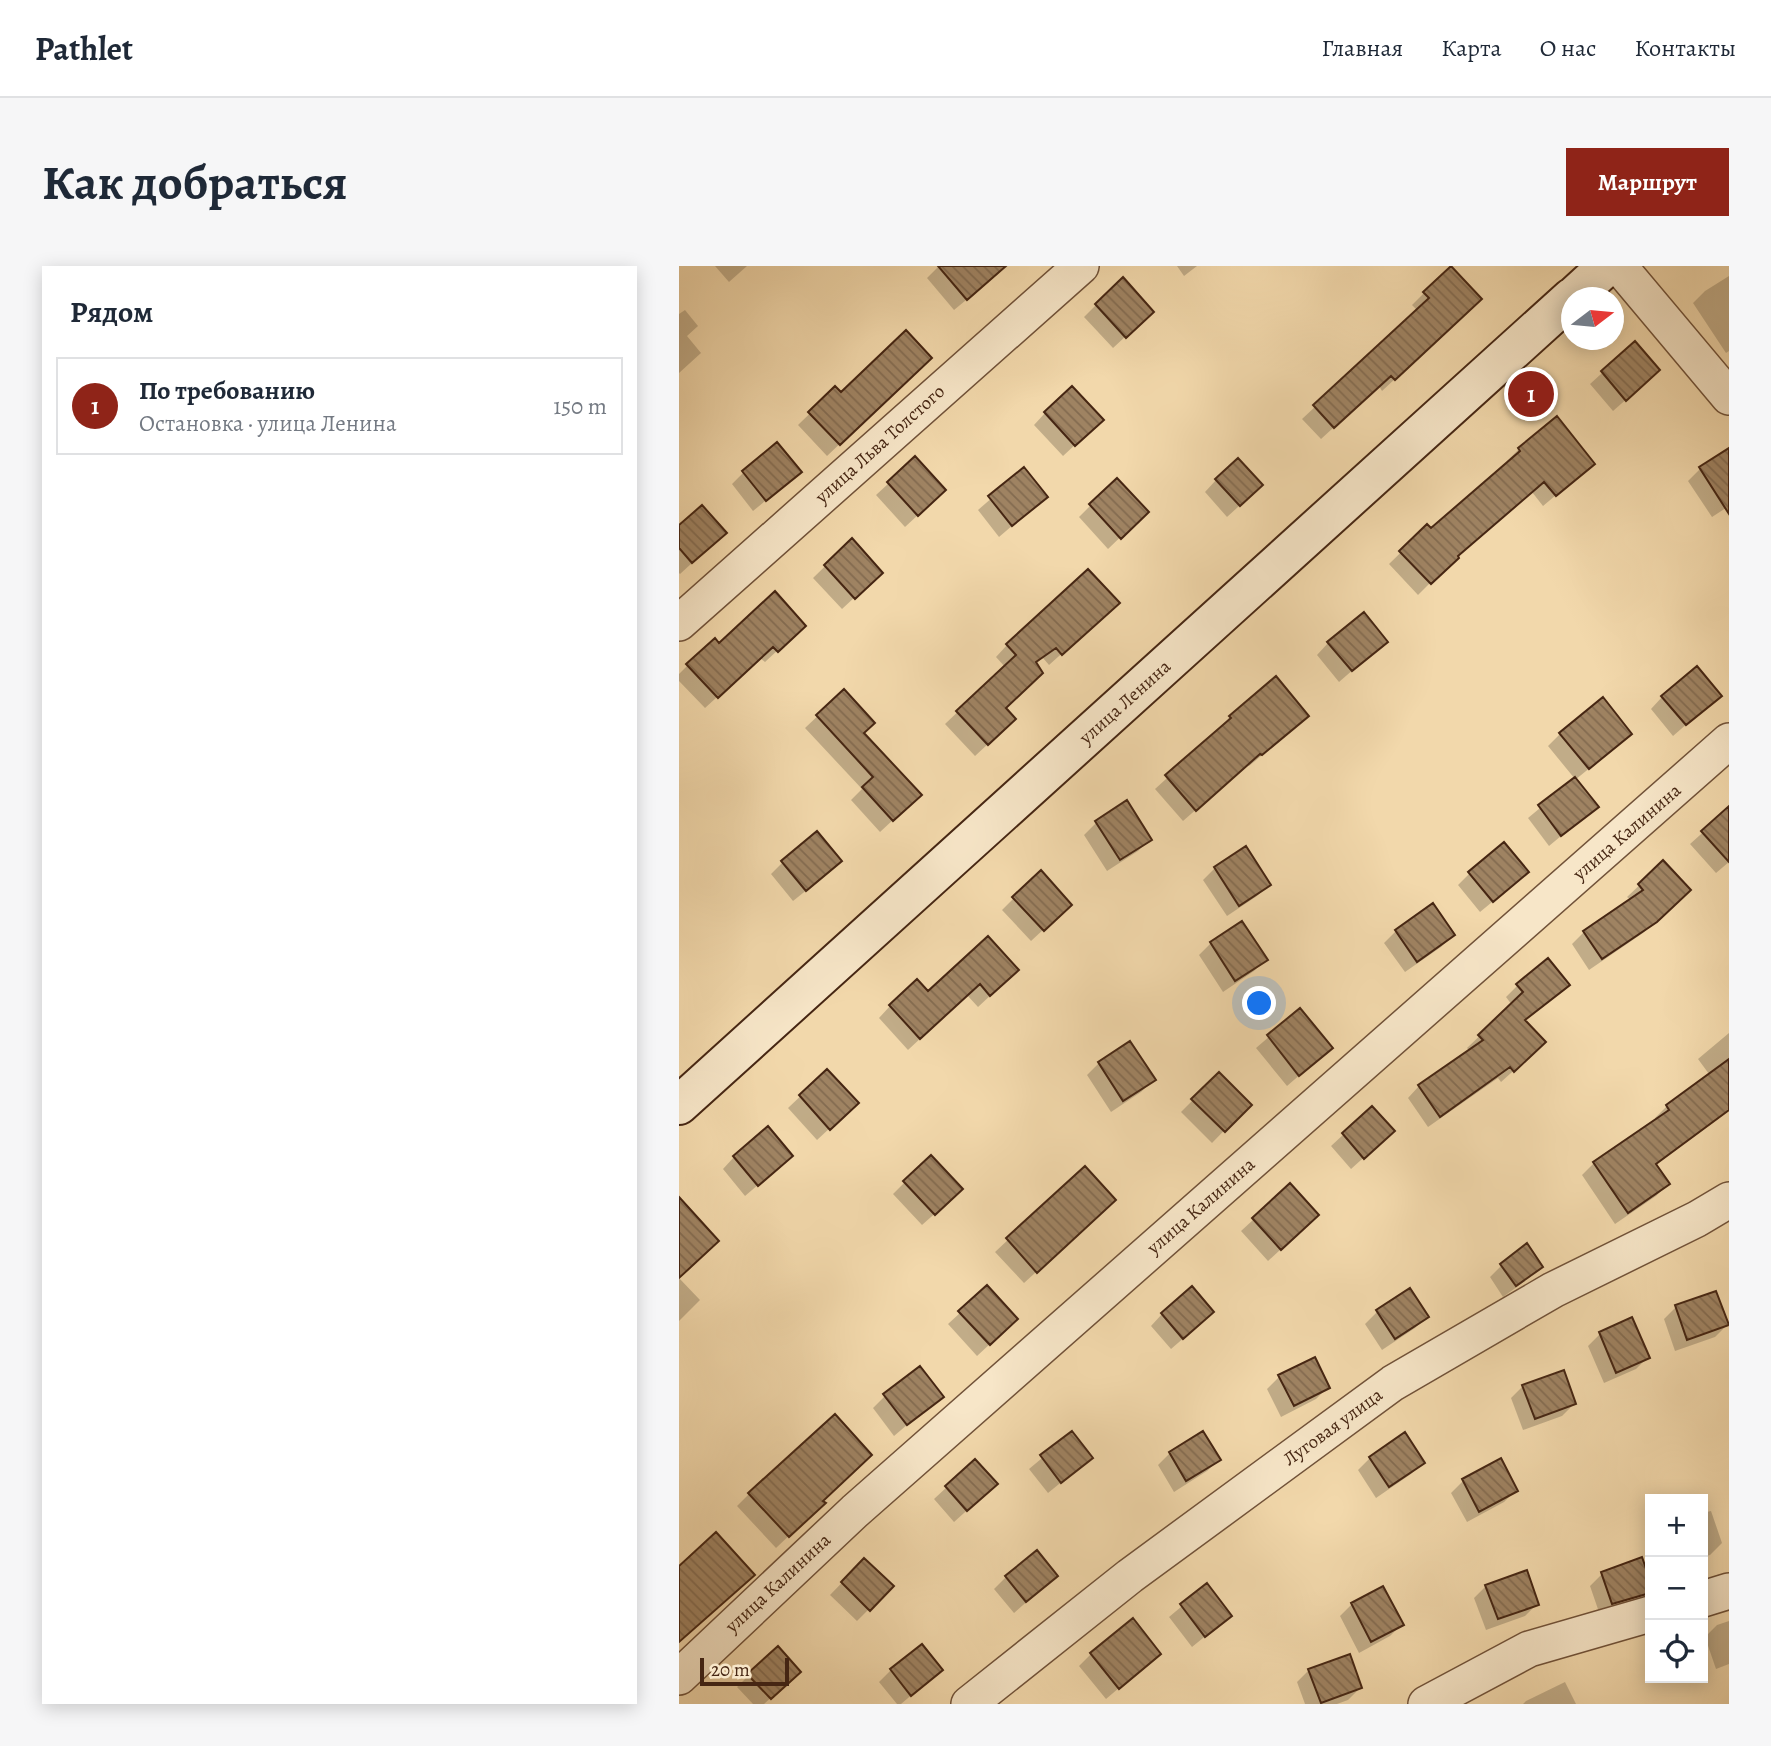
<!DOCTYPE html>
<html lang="ru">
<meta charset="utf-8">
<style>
:root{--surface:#fff;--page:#f6f6f7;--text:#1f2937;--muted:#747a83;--line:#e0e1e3;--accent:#8f2418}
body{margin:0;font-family:Alegreya,serif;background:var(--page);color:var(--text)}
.controls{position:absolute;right:21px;bottom:21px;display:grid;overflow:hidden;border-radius:0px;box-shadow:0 4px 18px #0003}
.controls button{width:63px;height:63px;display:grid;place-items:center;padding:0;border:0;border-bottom:2px solid var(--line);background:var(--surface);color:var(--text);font:35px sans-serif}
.compass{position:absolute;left:882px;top:21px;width:63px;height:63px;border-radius:50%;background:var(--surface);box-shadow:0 4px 18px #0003;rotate:74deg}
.scale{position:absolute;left:21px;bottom:18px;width:89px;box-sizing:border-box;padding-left:7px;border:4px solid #462613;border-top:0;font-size:19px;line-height:24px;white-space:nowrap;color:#462613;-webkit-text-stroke:5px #f7e6c8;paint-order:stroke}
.you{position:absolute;left:581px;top:738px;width:24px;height:24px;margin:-18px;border:5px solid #fff;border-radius:50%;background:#1a73e8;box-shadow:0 0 0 10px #1a73e833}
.badge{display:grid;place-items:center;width:46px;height:46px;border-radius:50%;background:var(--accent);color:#fff;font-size:23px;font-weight:700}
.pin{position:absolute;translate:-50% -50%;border:4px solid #fff;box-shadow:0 2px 7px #0006}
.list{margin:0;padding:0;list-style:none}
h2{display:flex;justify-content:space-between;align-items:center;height:91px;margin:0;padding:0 28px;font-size:30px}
h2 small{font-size:23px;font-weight:400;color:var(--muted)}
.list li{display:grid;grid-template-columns:46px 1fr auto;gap:21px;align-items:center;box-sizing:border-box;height:98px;margin:0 14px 14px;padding:0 14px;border:2px solid var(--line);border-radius:0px}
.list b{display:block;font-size:26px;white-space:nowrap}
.list p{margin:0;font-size:23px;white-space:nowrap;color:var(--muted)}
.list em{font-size:23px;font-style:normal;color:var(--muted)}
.icon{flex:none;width:38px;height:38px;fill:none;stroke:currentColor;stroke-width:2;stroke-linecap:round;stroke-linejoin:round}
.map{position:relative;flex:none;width:1050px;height:1438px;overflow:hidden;border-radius:0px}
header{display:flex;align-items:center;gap:42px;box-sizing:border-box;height:98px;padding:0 35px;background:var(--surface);border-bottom:2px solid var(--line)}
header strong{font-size:33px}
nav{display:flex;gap:38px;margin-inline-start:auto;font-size:24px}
.intro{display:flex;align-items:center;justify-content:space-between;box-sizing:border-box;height:168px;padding:0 42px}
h1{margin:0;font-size:49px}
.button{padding:18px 32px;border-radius:0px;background:var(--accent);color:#fff;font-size:24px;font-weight:700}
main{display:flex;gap:42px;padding:0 42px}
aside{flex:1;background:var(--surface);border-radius:0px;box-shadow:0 4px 18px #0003}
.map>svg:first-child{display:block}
.shadow{fill:#0003}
.building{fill:url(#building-back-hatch);stroke:#462613;stroke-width:2}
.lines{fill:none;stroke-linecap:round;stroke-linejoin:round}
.street-casing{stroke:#715239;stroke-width:38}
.secondary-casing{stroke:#462613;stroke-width:42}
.street{stroke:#f7e6c8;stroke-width:35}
.secondary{stroke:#f7e6c8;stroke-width:38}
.labels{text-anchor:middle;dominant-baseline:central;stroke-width:5;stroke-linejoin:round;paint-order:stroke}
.street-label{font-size:19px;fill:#462613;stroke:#f7e6c8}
</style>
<header>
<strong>Pathlet</strong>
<nav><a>Главная</a><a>Карта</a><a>О нас</a><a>Контакты</a></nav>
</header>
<div class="intro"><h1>Как добраться</h1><a class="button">Маршрут</a></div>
<main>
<aside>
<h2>Рядом<small></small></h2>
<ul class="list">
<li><span class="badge">1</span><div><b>По требованию</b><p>Остановка · улица Ленина</p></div><em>150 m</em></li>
</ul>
</aside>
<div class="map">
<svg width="1050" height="1438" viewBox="0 0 1050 1438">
<defs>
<pattern id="building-back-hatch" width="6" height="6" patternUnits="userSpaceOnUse" patternTransform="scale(1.75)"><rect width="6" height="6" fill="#9f8362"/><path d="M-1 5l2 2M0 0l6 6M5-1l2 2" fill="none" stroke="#836b50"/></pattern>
</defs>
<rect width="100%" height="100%" fill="#f2d8ab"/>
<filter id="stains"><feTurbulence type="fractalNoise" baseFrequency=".00286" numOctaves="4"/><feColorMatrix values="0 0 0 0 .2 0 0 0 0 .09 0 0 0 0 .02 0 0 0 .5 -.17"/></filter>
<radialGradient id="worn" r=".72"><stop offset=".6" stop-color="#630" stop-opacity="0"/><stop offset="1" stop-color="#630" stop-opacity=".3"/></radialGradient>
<path class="shadow" d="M36 0H68L50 16Z
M260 0H289L292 30 275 44 248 12Z
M498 0H518L505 10Z
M1050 10V85L1047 87 1014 37 1026 25Z
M745 27 789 45 703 125 700 120 642 173 623 153 739 45 733 39Z
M417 39 461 57 434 82 405 51Z
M6 44 19 60 8 70 22 87 0 107V48Z
M956 77 967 116 934 145 911 118Z
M239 104 148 190 119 159 156 123 162 129Z
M366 147 411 165 384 190 355 159Z
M878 153 914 198 864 240 853 226 777 291 739 329 710 298 748 261 752 265 830 197 828 195 840 183Z
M1050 184V240L1033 251 1009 215 1021 203Z
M236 193 253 236 226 261 197 229Z
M345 204 367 231 320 271 299 244Z
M64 207 108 217 74 245 53 218Z
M537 214 570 231 548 251 526 226Z
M411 240 455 258 429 283 400 251Z
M0 261 46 267 1 308 0 307Z
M172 275 190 318 163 343 134 312Z
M426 349 370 399 364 392 356 398 324 442 323 465 296 490 266 458 326 401 317 391 328 379Z
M113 371 86 396 81 392 26 442 0 415V408L9 399 40 379Z
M706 376 660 416 638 389 649 377Z
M165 425 183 468 228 541 201 566 172 534 183 523 126 462Z
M1040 430 994 470 972 443 983 431Z
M551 451 616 462 570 500 569 498 504 555 476 523 541 464 539 463Z
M881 468 939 479 896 514 917 541 870 580 849 552 896 513 869 480Z
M447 537 471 573 459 585 428 605 405 569 417 557Z
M1050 543V596L1037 607 1011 578Z
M104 596 149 607 114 635 92 608Z
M984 597 998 636 964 667 910 704 893 678 905 666 952 634 948 631Z
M536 602 590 618 578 630 548 650 524 614Z
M791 607 835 618 801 646 779 619Z
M335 632 379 650 352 675 323 644Z
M717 665 774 669 762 681 726 706 705 677Z
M308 672 326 716 299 741 288 729 229 784 200 752 211 740 249 727Z
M532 677 586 694 575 705 544 726 520 689Z
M839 719H888L845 755 853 788 822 816 819 812 749 861 729 832 740 820 791 785 788 782 833 739 827 731Z
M621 744 652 782 608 820 577 782Z
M1050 767V816L1041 823 1019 793Z
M420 797 474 814 462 826 432 846 408 809Z
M148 805 165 849 138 874 109 842Z
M540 808 570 839 533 877 502 846Z
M988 840 1036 852 1024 864 976 899 989 918 977 930 936 958 903 909 915 897 978 854 976 852Z
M693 842 701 877 672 903 652 880Z
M55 891 100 901 66 930 44 903Z
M405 903 423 946 345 1017 316 986Z
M226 916 270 935 243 959 214 928Z
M611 920 626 961 589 995 562 965Z
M823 999 862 1000 850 1012 824 1031 811 1011Z
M0 1012 21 1034 0 1055Z
M731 1025 748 1050 736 1062 703 1084 686 1058 698 1046Z
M997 1041 1048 1059 1036 1071 996 1085 985 1053Z
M281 1047 325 1065 298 1090 269 1058Z
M483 1048 521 1058 492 1083 472 1060Z
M921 1068 969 1091 957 1103 925 1117 909 1080Z
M600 1111 649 1121 637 1133 602 1151 588 1123Z
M844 1120 895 1138 883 1150 844 1164 832 1132Z
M206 1130H262L215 1170 194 1142Z
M393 1167 412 1192 369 1227 350 1203Z
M524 1167 540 1194 528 1205 495 1226 479 1199 491 1187Z
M726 1169 744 1196 732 1208 697 1232 679 1204 691 1192Z
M296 1195 304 1230 275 1256 255 1233Z
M784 1215 837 1224 825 1236 788 1256 772 1227Z
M70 1228 142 1235 132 1249 97 1282 58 1240Z
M1032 1245 1043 1277 1031 1289 1024 1291V1247Z
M962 1293 971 1320V1328L961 1337 921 1349 911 1320 923 1308Z
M185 1294 213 1320 178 1355 151 1329Z
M377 1310 335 1347 315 1323 327 1311Z
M527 1320 551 1350 513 1381 490 1351Z
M807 1320 858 1338 846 1350 807 1364 795 1332Z
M673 1338 723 1358 711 1370 680 1387 661 1350Z
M1050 1355V1398L1037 1403 1026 1371 1038 1359Z
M412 1388H480L427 1433 400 1400Z
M212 1404H262L222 1438H218L200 1416Z
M630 1404 681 1422 669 1434 658 1438H626L618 1416Z
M70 1409 108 1417 85 1438H74L58 1421Z
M886 1416 897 1438H844L847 1435Z"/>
<path class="building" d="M259 0H327L288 34Z
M772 0 803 33 716 114 712 110 655 162 634 139 750 32 744 26Z
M444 11 475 46 447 72 416 38Z
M227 64 253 92 161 179 129 146 156 120 162 126Z
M956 75 981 104 947 135 922 105Z
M393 120 425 154 396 180 365 146Z
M878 150 916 198 877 230 865 216 779 290 780 292 752 318 720 285 748 258 752 262 841 185 839 182Z
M98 176 123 206 87 235 63 205Z
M1050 182V248L1020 201Z
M236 190 267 224 239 250 208 216Z
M559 192 584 219 561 240 536 213Z
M345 201 369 231 333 260 309 230Z
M438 212 470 246 442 273 410 238Z
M23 239 48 267 13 297 0 282V259Z
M173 272 204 307 176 333 145 299Z
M409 303 441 337 383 389 377 382 357 396 364 407 327 442 337 453 309 479 277 445 337 389 327 378Z
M96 325 127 360 99 386 94 381 39 432 7 398 36 372 40 377Z
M685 346 709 376 673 405 648 376Z
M1018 400 1043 430 1007 459 982 430Z
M597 410 630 450 583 489 581 488 517 545 486 509 552 452 550 450Z
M165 423 196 457 185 467 243 529 214 555 183 521 194 511 137 449Z
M924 431 953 468 910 503 880 467Z
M896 511 920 541 882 570 859 539Z
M448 534 473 574 441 594 416 555Z
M1050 540V596L1022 565Z
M138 565 163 595 127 625 102 595Z
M825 576 850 606 814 636 789 606Z
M567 580 592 619 560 640 535 601Z
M984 594 1012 624 978 656 923 693 904 665 964 624 959 618Z
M362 604 393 639 365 665 333 631Z
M754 637 776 669 738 696 716 664Z
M563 655 589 694 556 715 531 676Z
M309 670 340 704 311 730 301 718 241 773 210 739 238 713 249 725Z
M869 692 891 719 846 754 867 776 835 806 831 801 761 851 739 819 804 774 799 769 844 726 837 718Z
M621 742 654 782 620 810 588 769Z
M451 775 477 814 444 835 419 796Z
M1050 793V844L977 898 991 918 949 947 914 896 990 844 987 839Z
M148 803 180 837 151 864 120 829Z
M540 806 573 839 546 866 512 833Z
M693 840 716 865 685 893 663 867Z
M89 860 114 890 79 920 54 890Z
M252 889 284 923 256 949 224 915Z
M406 900 437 934 358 1007 327 972Z
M611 917 640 949 602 984 573 952Z
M0 931 40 975 0 1012Z
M848 977 864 1001 837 1020 821 998Z
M308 1019 339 1053 311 1079 279 1045Z
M513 1020 535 1046 504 1073 482 1047Z
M731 1022 750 1051 716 1073 697 1044Z
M1037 1025 1050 1059 1008 1074 996 1039Z
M953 1051 971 1092 937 1107 920 1066Z
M636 1091 651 1122 615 1140 599 1109Z
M241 1100 265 1131 228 1159 204 1128Z
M885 1104 897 1138 856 1153 843 1119Z
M156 1148 193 1189 144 1235 147 1237 110 1271 69 1227Z
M393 1165 414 1192 382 1217 361 1189Z
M524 1165 542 1194 507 1215 490 1186Z
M726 1166 746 1197 710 1221 690 1191Z
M822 1192 839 1225 800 1246 783 1213Z
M296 1193 319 1218 288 1245 266 1220Z
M37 1266 76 1309 0 1376V1300Z
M358 1284 379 1310 347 1336 326 1310Z
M963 1291 971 1314V1327L933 1338 922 1306Z
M185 1292 215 1320 191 1345 162 1316Z
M848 1304 860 1339 819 1353 806 1319Z
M528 1317 553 1350 526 1371 501 1338Z
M704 1320 725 1359 692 1376 672 1337Z
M454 1352 482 1388 440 1423 411 1387Z
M243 1378 264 1404 232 1430 211 1403Z
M99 1380 122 1406 92 1433 68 1408Z
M671 1388 683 1422 642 1437 629 1403Z"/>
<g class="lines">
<g class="street-casing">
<path id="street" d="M940 0 1050 131
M0 357 402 0
M1024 1333 1050 1325
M0 1411 176 1245 1050 475
M290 1438 451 1310 714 1117 874 1024 1018 953 1050 934
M747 1438 850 1383 971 1348"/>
</g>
<g class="secondary-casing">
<path id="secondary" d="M893 32 928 0
M0 839 892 32"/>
</g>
<use href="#street" class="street"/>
<use href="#secondary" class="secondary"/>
</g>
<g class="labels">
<g class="street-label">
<text transform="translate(201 178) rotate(-42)">улица Льва Толстого</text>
<text transform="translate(446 436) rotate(-42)">улица Ленина</text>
<text transform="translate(948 566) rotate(-41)">улица Калинина</text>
<text transform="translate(522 940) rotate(-41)">улица Калинина</text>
<text transform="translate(654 1161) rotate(-36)">Луговая улица</text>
<text transform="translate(99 1317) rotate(-43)">улица Калинина</text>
</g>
</g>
<rect width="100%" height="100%" filter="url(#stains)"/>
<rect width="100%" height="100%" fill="url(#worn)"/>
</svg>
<div class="controls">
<button>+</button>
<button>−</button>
<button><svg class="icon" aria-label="locate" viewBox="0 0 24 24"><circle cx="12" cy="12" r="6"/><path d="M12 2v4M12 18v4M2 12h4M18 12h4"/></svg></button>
</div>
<svg class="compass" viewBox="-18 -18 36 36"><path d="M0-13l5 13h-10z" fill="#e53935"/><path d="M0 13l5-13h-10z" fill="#747a83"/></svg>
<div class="scale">20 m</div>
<div class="you"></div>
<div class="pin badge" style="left:852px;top:128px">1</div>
</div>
</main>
